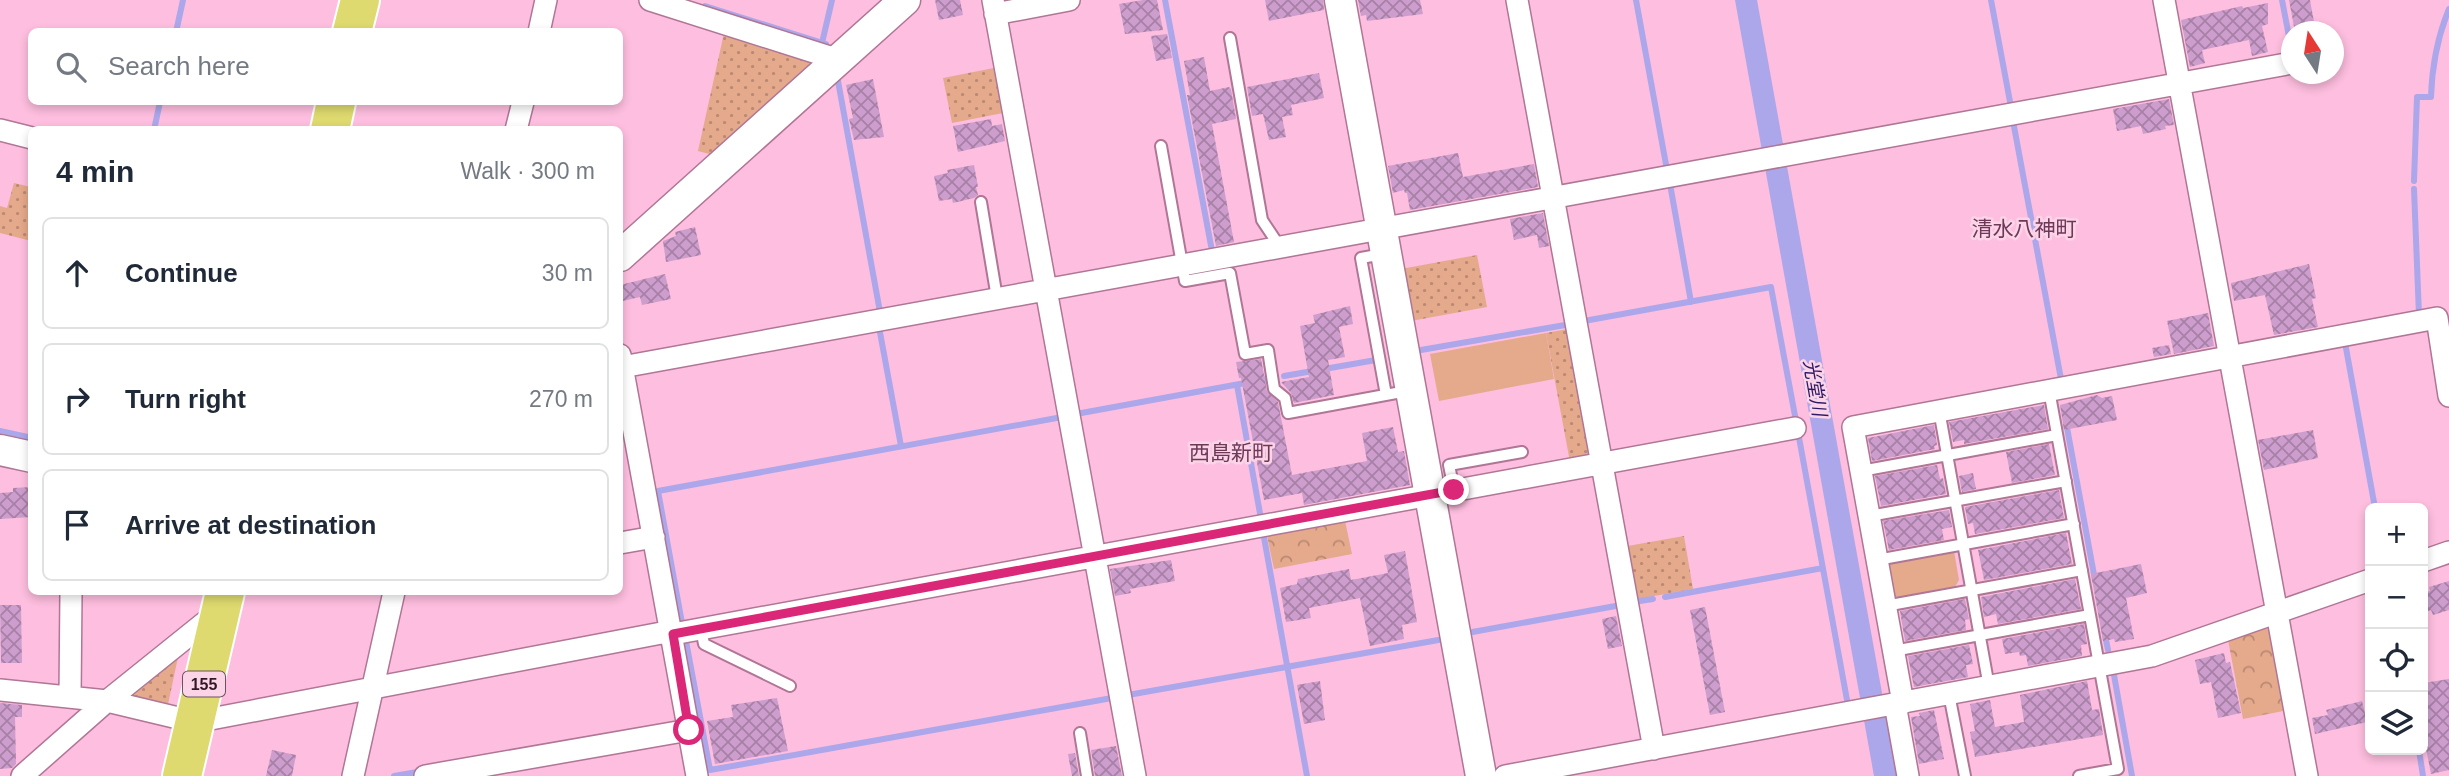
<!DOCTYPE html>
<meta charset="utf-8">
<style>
:root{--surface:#fff;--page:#f6f6f7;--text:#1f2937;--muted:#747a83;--line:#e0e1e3}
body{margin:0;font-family:Arial,"Noto Sans JP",sans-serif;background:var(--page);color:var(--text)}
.controls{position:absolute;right:21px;bottom:21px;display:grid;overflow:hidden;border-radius:10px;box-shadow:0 4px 10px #0003}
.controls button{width:63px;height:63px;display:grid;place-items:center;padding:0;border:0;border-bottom:2px solid var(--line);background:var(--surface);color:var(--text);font:35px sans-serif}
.compass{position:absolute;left:2281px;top:21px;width:63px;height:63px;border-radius:50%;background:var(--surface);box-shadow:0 4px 10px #0003;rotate:348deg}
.stop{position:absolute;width:21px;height:21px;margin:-16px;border:5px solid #db2777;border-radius:50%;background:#fff}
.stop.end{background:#db2777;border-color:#fff;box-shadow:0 2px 7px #0008}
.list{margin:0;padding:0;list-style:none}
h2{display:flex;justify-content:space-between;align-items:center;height:91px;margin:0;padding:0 28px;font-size:30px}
h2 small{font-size:23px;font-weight:400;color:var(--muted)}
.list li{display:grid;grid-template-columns:46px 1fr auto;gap:21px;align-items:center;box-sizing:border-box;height:112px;margin:0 14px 14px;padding:0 14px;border:2px solid var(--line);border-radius:10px}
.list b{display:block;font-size:26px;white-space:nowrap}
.list em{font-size:23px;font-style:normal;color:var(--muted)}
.icon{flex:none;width:38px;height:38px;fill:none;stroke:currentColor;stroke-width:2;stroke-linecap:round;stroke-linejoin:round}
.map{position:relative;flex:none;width:2449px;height:776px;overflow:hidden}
.search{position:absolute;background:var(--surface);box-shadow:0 4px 10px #0003;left:28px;top:28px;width:595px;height:77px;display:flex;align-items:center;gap:18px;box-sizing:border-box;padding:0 24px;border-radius:10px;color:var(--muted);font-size:26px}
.panel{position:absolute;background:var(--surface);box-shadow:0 4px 10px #0003;left:28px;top:126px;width:595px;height:469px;border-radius:10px}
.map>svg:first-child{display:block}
.grass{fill:url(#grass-dots)}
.forest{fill:url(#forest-crowns)}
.green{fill:#e5a98c}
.water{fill:#aba7ea}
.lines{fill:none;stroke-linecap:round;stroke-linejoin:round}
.stream{stroke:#aba7ea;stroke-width:6}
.building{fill:url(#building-cross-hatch)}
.lane-casing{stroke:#b07695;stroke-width:14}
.street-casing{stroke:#b07695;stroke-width:24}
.secondary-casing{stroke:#b07695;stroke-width:33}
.highway-casing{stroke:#fff;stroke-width:42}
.lane{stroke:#fff;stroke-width:10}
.street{stroke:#fff;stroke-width:21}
.secondary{stroke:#fff;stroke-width:30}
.highway{stroke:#deda6f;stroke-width:38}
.route{stroke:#db2777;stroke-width:9}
.labels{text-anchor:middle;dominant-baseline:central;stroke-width:5;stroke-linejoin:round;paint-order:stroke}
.shield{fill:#fcd4e8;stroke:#6d5160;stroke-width:2}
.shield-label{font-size:16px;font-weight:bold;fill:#301926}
.water-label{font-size:19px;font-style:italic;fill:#2b1965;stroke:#fcd4e8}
.quarter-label{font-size:21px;fill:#6e3957;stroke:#fcd4e8}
</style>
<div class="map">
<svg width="2449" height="776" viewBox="0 0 2449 776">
<defs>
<pattern id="grass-dots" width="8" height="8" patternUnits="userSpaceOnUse" patternTransform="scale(1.75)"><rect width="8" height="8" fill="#e5a98c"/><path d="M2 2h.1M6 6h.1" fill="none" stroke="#ba8972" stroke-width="1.8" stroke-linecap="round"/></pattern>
<pattern id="forest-crowns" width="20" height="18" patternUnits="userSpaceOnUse" patternTransform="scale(1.75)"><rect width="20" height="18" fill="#e5a98c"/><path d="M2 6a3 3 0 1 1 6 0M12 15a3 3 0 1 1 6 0" fill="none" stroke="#ba8972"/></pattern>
<pattern id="building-cross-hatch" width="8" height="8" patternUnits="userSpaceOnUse" patternTransform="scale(1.75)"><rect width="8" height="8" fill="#cd9ecd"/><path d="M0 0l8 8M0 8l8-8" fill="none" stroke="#a780a6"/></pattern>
</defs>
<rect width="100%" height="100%" fill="#febedf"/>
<path class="grass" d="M724 33 810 60 811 68 713 155 698 151Z
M999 67 1008 112 952 123 943 78Z
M14 183 31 187V241L0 233V206L7 208Z
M1477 255 1487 307 1411 321 1401 269Z
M1573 328 1593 458 1570 462 1546 333Z
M1684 536 1693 589 1632 600 1622 547Z
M180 648 167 709 127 700 128 692Z"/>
<path class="forest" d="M1344 516 1352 554 1274 569 1266 531Z
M2265 628 2273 631 2288 710 2243 719 2228 640Z"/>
<path class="green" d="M1546 333 1554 379 1439 401 1430 354Z
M1954 551 1959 580 1955 587 1897 598 1889 594 1885 564Z"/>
<path class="water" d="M1735 0H1757L1897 776H1874Z"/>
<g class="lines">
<path class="stream" d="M1165 0 1212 251
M1636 0 1667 170
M1991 0 2011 107
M2282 0 2292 52
M705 6 826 44
M176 32 183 0
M822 43 832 0
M838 81 880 312
M2013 121 2061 379
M154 130 160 102
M2414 181 2417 97H2431C2432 66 2437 38 2449 9
M1670 184 1691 302
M2414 189 2419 315
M1584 321 1771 287 1796 421
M879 327 901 446
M2346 348 2375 508
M1421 350 1571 324
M1284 376 1376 360
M1237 385 1261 519
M1076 414 1267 379
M2066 422 2095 580
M0 431 32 438
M1798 432 1847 700
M1263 532 1307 776
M409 592H411
M1665 597 1823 568
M1633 602 1653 599
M682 623 658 491 1062 417
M1467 633 1621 605
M2105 635 2108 650
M686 641 710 770 1112 698
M2114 675 2132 776
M1128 695 1444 639
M2419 750 2423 776
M394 776 423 771"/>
</g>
<path class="building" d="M935 0H960L963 15 939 20Z
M1143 0H1157L1163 30 1125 34 1119 4Z
M1265 0H1323L1324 10 1269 21Z
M1358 0H1420L1423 14 1367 21 1366 15 1361 16Z
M2289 0H2310L2314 22 2306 24V32H2295Z
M2268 3V24L2262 26 2268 52 2252 56 2249 40 2202 50 2205 63 2190 67 2181 20 2242 6 2243 8Z
M1167 34 1172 58 1156 61 1151 36Z
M1204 57 1210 91 1229 87 1231 89 1236 119 1212 124 1234 242 1216 246 1187 95H1190L1184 61Z
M1319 73 1324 98 1291 105 1293 115 1282 117 1286 137 1269 140 1263 114 1252 116 1247 87Z
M873 79 884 137 854 140 849 119 853 118 846 85Z
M2169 99 2174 125 2165 126 2166 129 2143 134 2141 126 2117 131 2113 109Z
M991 119 992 126 1002 124 1005 141 958 152 953 126Z
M1458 153 1463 177 1534 164 1538 187 1410 210 1407 193H1405L1404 190 1393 193 1388 166Z
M974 165 978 187H976L978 195 974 198 953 203 952 199 939 201 934 176 948 173 947 170Z
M1543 213 1549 246 1539 248 1537 235 1514 240 1510 219Z
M695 227 701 255 666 262 663 241 676 236 675 232Z
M2309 264 2316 298 2312 299 2318 327 2274 335 2265 295 2234 301 2231 283Z
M665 274 671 299 642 305 640 297 623 301 620 285Z
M1350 306 1353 324 1339 327 1345 357 1328 360 1334 395 1294 403 1291 393 1281 382 1309 377 1300 326 1315 323 1313 315Z
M2208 313 2214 346 2174 354 2167 321Z
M2169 345 2171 354 2154 357 2152 348Z
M1261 359 1267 391 1278 402 1292 475 1367 461 1362 433 1393 427 1398 452 1404 451 1410 485 1304 505 1302 493 1264 500 1241 378H1239L1236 362Z
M2097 395 2102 398 2112 396 2117 420 2064 430 2060 405Z
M2044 405 2048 429 1964 444V440L1953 442 1949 422Z
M1934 425 1937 445 1934 446 1935 449 1872 461 1868 438Z
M2313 430 2318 458 2264 470 2258 440Z
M2049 444 2055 475 2012 483 2006 452Z
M1937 465 1940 479 1943 478 1946 494 1881 506 1875 476Z
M1973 473 1976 489 1962 492 1959 476Z
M32 487V517L0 519V493L13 492V488Z
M2059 490 2064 518 1975 534 1973 523 1968 524 1965 507Z
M1949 510 1952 527 1942 529 1944 540 1889 550 1883 521Z
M2066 533 2072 564 1984 580 1978 550Z
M1405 551 1417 622 1402 625 1404 639 1370 646 1360 598 1309 608 1311 618 1286 622 1280 588 1297 584 1298 579 1349 569 1351 580 1388 573 1384 555Z
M1171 560 1175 581 1130 589 1131 593 1115 596 1110 569Z
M2141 564 2147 593 2126 598 2134 639 2115 642 2114 639 2103 641 2091 574Z
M2075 579 2081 609 1998 624 1996 614 1984 617 1981 597Z
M2449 581V610L2433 615 2431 610 2423 613V593L2430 591 2429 587Z
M1965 599 1969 619 1965 620 1966 630 1905 641 1900 611Z
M0 605H21L22 663H1Z
M1705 607 1725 712 1710 715 1690 610Z
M1616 616 1622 646 1608 649 1602 619Z
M2084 624 2087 644 2081 645 2082 656 2028 666 2026 655 2020 656 2019 652 2005 654 2002 639Z
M1969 645 1973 664 1966 665 1968 677 1914 687 1908 656Z
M2224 653 2226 663 2230 662 2241 713 2218 718 2211 682 2200 684 2195 660Z
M2449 679V770L2431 774 2423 733V683Z
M1320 681 1325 720 1304 724 1297 685Z
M2087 681 2092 710 2099 709 2103 735 1975 757 1970 732 1975 731 1970 704 1990 700 1995 727 2024 722 2020 695Z
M777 698 788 751 715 764 707 721 733 717 731 705Z
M2362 701 2367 722 2315 734 2312 718 2328 715 2326 710Z
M0 703 22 705V717H15L16 764 12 768 0 769Z
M1934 710 1944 759 1919 764 1911 717 1920 716 1919 713Z
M1116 746 1122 776H1095L1091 750Z
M272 750 296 755 292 776H266Z
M1075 753 1079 776H1072L1068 754Z"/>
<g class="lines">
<g class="lane-casing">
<path id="lane" d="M1230 38 1262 220 1280 247
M1161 146 1185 281 1230 273 1245 354 1268 350 1274 389 1285 398 1288 413 1407 391
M981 202 997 298
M1383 254 1361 258 1386 395
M2049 390 2118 769 2079 776
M1939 410 1989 687
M1861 471 2057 435
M1454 490 1449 465 1522 452
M1869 516 2066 481
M1877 560 2074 524
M1885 606 2082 570
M701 629 704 644 790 686
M1893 651 2090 615
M1949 694 1965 776
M1080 733 1087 776"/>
</g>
<g class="street-casing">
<path id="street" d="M650 0 836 59
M993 0 1135 776
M1517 0 1654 749
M2164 0 2307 776
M995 14 1069 0
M539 32 546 0
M0 130 32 138
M516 130 523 102
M620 355 697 776
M622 367 2292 63
M620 543 654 537
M2423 561 2449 552
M673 634 1795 428
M0 690 107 701 195 722 672 631
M70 697 71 592
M1903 703 1853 427 2437 318 2449 396
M1895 704 1908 776
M22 776 107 701 219 611
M353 776 394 592
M425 776 689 730
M1505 776 2152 656 2370 580"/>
</g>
<g class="secondary-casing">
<path id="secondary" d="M1340 0 1481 776
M620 256 905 0
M0 450 32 457"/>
</g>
<g class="highway-casing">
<path id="highway" d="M352 32 360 0
M330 130 336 102
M182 776 225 592"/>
</g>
<use href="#lane" class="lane"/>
<use href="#street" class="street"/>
<use href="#secondary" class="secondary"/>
<use href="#highway" class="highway"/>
</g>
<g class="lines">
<path class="route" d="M689 730 673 634 1454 490"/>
</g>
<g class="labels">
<rect class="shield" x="183" y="671.5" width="42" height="25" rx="5"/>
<g class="shield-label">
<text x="204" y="684">155</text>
</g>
<g class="water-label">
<text transform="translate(1815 388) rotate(80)">光堂川</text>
</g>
<g class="quarter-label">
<text x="2024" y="228">清水八神町</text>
<text x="1231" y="452">西島新町</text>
</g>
</g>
</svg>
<div class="controls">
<button>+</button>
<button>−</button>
<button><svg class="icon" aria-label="locate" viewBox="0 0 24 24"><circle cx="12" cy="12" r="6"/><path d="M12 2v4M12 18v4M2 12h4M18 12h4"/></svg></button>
<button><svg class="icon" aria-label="layers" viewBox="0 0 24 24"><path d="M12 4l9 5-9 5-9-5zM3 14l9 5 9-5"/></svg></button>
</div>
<svg class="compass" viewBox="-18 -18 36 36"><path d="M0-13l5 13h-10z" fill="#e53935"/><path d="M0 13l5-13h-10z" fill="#747a83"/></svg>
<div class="stop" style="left:689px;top:730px"></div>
<div class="stop end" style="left:1454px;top:490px"></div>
<div class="search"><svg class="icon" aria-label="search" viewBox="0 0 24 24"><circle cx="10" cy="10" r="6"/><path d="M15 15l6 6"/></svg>Search here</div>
<section class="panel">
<h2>4 min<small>Walk · 300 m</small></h2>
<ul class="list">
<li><svg class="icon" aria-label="ahead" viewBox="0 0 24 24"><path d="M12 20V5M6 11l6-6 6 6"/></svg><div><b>Continue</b></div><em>30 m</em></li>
<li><svg class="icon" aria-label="right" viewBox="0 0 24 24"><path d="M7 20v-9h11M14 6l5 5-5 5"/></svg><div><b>Turn right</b></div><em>270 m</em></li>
<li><svg class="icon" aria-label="arrive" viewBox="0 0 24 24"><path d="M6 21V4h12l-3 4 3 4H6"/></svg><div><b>Arrive at destination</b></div></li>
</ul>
</section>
</div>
